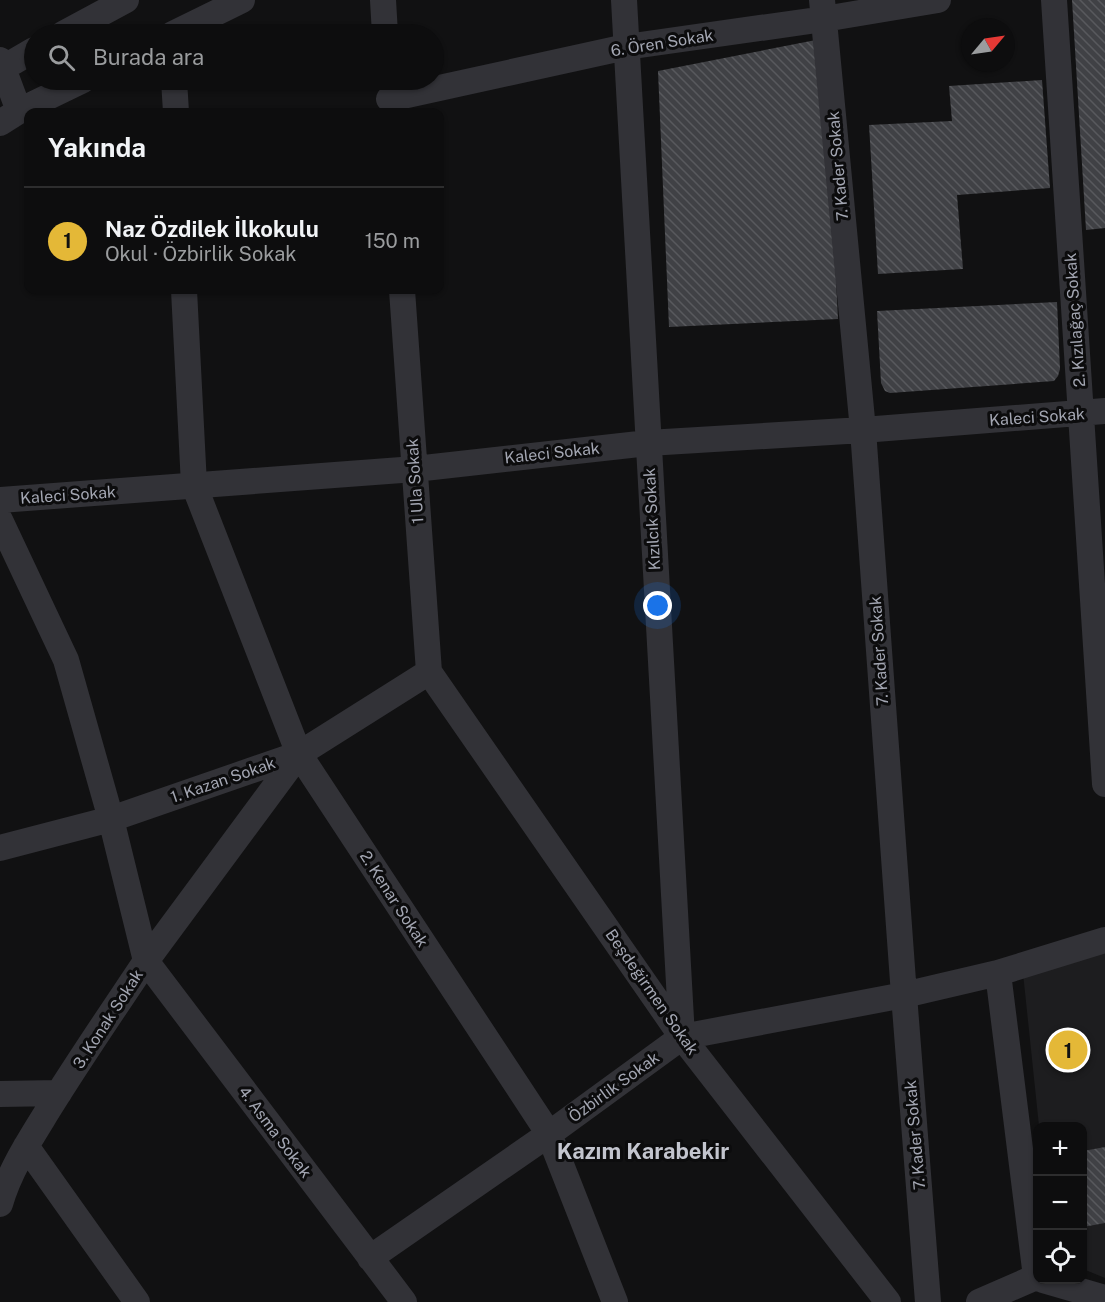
<!DOCTYPE html>
<html lang="tr">
<meta charset="utf-8">
<style>
:root{--surface:#0d0d0e;--page:#161617;--text:#f1f3f6;--muted:#9a9c9e;--line:#2d2d2e;--accent:#e4b837}
body{margin:0;font-family:"Public Sans",sans-serif;background:var(--page);color:var(--text)}
.controls{position:absolute;right:18px;bottom:18px;display:grid;overflow:hidden;border-radius:12px;box-shadow:0 2px 4px #0004}
.controls button{width:54px;height:54px;display:grid;place-items:center;padding:0;border:0;border-bottom:2px solid var(--line);background:var(--surface);color:var(--text);font:30px sans-serif}
.compass{position:absolute;left:961px;top:18px;width:54px;height:54px;border-radius:50%;background:var(--surface);box-shadow:0 2px 4px #0004;rotate:61deg}
.you{position:absolute;left:658px;top:606px;width:21px;height:21px;margin:-15px;border:4px solid #fff;border-radius:50%;background:#1a73e8;box-shadow:0 0 0 9px #1a73e833}
.badge{display:grid;place-items:center;width:39px;height:39px;border-radius:50%;background:var(--accent);color:#111;font-size:20px;font-weight:700}
.pin{position:absolute;translate:-50% -50%;border:3px solid #fff;box-shadow:0 2px 6px #0006}
.list{margin:0;padding:0;list-style:none}
h2{display:flex;justify-content:space-between;align-items:center;height:78px;margin:0;padding:0 24px;font-size:26px}
h2 small{font-size:20px;font-weight:400;color:var(--muted)}
.list li{display:grid;grid-template-columns:39px 1fr auto;gap:18px;align-items:center;box-sizing:border-box;height:108px;padding:0 24px;border-top:2px solid var(--line)}
.list b{display:block;font-size:22px;white-space:nowrap}
.list p{margin:0;font-size:20px;white-space:nowrap;color:var(--muted)}
.list em{font-size:20px;font-style:normal;color:var(--muted)}
.icon{flex:none;width:33px;height:33px;fill:none;stroke:currentColor;stroke-width:2;stroke-linecap:round;stroke-linejoin:round}
.map{position:relative;flex:none;width:1105px;height:1302px;overflow:hidden}
.search{position:absolute;background:var(--surface);box-shadow:0 2px 4px #0004;left:24px;top:24px;width:420px;height:66px;display:flex;align-items:center;gap:15px;box-sizing:border-box;padding:0 21px;border-radius:33px;color:var(--muted);font-size:22px}
.panel{position:absolute;background:var(--surface);box-shadow:0 2px 4px #0004;left:24px;top:108px;width:420px;height:186px;border-radius:12px}
.map>svg:first-child{display:block}
.built{fill:#1d1d1f}
.building{fill:url(#building-back-hatch)}
.lines{fill:none;stroke-linecap:round;stroke-linejoin:round}
.minor{stroke:#323237;stroke-width:26}
.labels{text-anchor:middle;dominant-baseline:central;stroke-width:6;stroke-linejoin:round;paint-order:stroke}
.street-label{font-size:16px;fill:#a3a6b2;stroke:#0c0c0d}
.district-label{font-size:22px;font-weight:bold;fill:#c3c5ce;stroke:#0c0c0d}
</style>
<div class="map">
<svg width="1105" height="1302" viewBox="0 0 1105 1302">
<defs>
<pattern id="building-back-hatch" width="6" height="6" patternUnits="userSpaceOnUse" patternTransform="scale(1.5)"><rect width="6" height="6" fill="#404145"/><path d="M-1 5l2 2M0 0l6 6M5-1l2 2" fill="none" stroke="#58595d"/></pattern>
</defs>
<rect width="100%" height="100%" fill="#111112"/>
<path class="built" d="M1105 948V1278L1083 1269 1082 1126H1039L1023 973Z"/>
<path class="building" d="M1072 0H1105V228L1086 230Z
M821 39 832 202 838 319 669 327 658 71Z
M1042 80 1050 188 957 195 963 269 878 274 869 125 952 121 949 86Z
M1057 302 1060 369 1058 376 1054 381 890 393 885 391 881 383 877 311Z
M1105 1147V1223L1083 1227V1151Z"/>
<g class="lines">
<path class="minor" d="M383 0 385 34
M624 0 682 1037
M822 0 863 430 904 995 928 1302
M1054 0 1105 784
M63 34 126 0
M173 34 242 0
M0 60 19 111
M3 68 34 50
M174 80 176 112
M389 99 626 47 824 19 938 0
M0 123 19 111 83 80
M184 290 194 485 299 754 549 1134 615 1302
M402 290 429 672
M0 500 415 469 648 443 863 430 1105 411
M0 520 66 660 111 819 146 961C114 1009 81 1057 50 1107 31 1138 10 1169 0 1204
M429 672 682 1037 888 1302
M299 754 146 961 404 1302
M0 848 111 819 299 754 429 672
M998 973 1036 1277
M0 1094 59 1093
M26 1146 137 1302
M370 1258 549 1134 682 1037 904 995 998 973 1105 940
M1043 1280 1105 1298
M979 1302 1036 1277"/>
</g>
<g class="labels">
<g class="street-label">
<text transform="translate(662 43) rotate(-9)">6. Ören Sokak</text>
<text transform="translate(838 166) rotate(-95)">7. Kader Sokak</text>
<text transform="translate(1075 320) rotate(-94)">2. Kızılağaç Sokak</text>
<text transform="translate(1037 417) rotate(-4)">Kaleci Sokak</text>
<text transform="translate(552 453) rotate(-6)">Kaleci Sokak</text>
<text transform="translate(415 481) rotate(-94)">1 Ula Sokak</text>
<text transform="translate(68 495) rotate(-4)">Kaleci Sokak</text>
<text transform="translate(652 519) rotate(-93)">Kızılcık Sokak</text>
<text transform="translate(879 651) rotate(-94)">7. Kader Sokak</text>
<text transform="translate(223 780) rotate(-19)">1. Kazan Sokak</text>
<text transform="translate(394 899) rotate(57)">2. Kenar Sokak</text>
<text transform="translate(652 992) rotate(55)">Beşdeğirmen Sokak</text>
<text transform="translate(108 1019) rotate(-57)">3. Konak Sokak</text>
<text transform="translate(614 1087) rotate(-36)">Özbirlik Sokak</text>
<text transform="translate(275 1132) rotate(53)">4. Asma Sokak</text>
<text transform="translate(915 1135) rotate(-95)">7. Kader Sokak</text>
</g>
<g class="district-label">
<text x="643" y="1151">Kazım Karabekir</text>
</g>
</g>
</svg>
<div class="controls">
<button>+</button>
<button>−</button>
<button><svg class="icon" aria-label="locate" viewBox="0 0 24 24"><circle cx="12" cy="12" r="6"/><path d="M12 2v4M12 18v4M2 12h4M18 12h4"/></svg></button>
</div>
<svg class="compass" viewBox="-18 -18 36 36"><path d="M0-13l5 13h-10z" fill="#e53935"/><path d="M0 13l5-13h-10z" fill="#9a9c9e"/></svg>
<div class="you"></div>
<div class="pin badge" style="left:1068px;top:1050px">1</div>
<div class="search"><svg class="icon" aria-label="search" viewBox="0 0 24 24"><circle cx="10" cy="10" r="6"/><path d="M15 15l6 6"/></svg>Burada ara</div>
<section class="panel">
<h2>Yakında<small></small></h2>
<ul class="list">
<li><span class="badge">1</span><div><b>Naz Özdilek İlkokulu</b><p>Okul · Özbirlik Sokak</p></div><em>150 m</em></li>
</ul>
</section>
</div>
